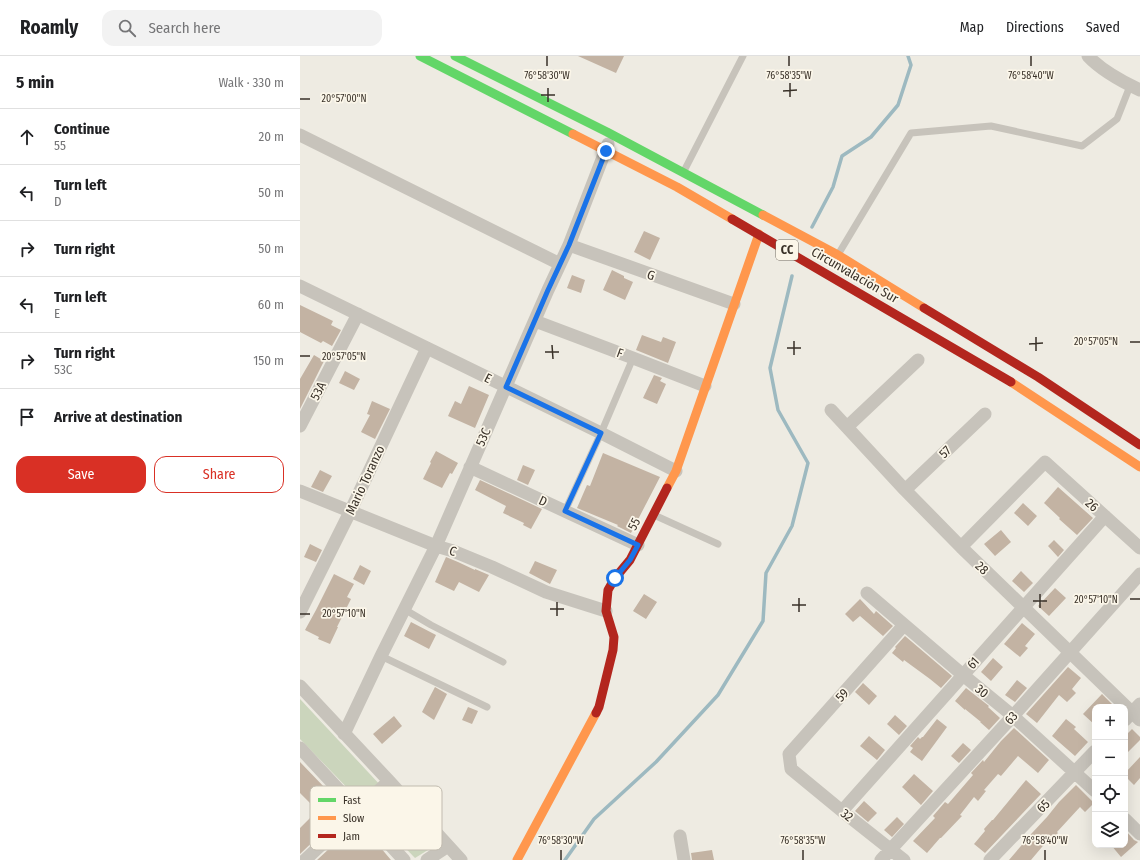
<!DOCTYPE html>
<meta charset="utf-8">
<style>
:root{--surface:#fff;--page:#f2f2f2;--text:#202124;--muted:#757577;--line:#e0e0e0;--accent:#d93025}
body{margin:0;font-family:"Fira Sans Condensed",sans-serif;background:var(--page);color:var(--text)}
.controls{position:absolute;right:12px;bottom:12px;display:grid;overflow:hidden;border-radius:8px;box-shadow:0 4px 16px #0002}
.controls button{width:36px;height:36px;display:grid;place-items:center;padding:0;border:0;border-bottom:1px solid var(--line);background:var(--surface);color:var(--text);font:20px sans-serif}
.stop{position:absolute;width:12px;height:12px;margin:-9px;border:3px solid #1a73e8;border-radius:50%;background:#fff}
.stop.end{background:#1a73e8;border-color:#fff;box-shadow:0 1px 4px #0008}
.list{margin:0;padding:0;list-style:none}
h2{display:flex;justify-content:space-between;align-items:center;height:52px;margin:0;padding:0 16px;font-size:17px}
h2 small{font-size:13px;font-weight:400;color:var(--muted)}
.list li{display:grid;grid-template-columns:26px 1fr auto;gap:12px;align-items:center;box-sizing:border-box;height:56px;padding:0 16px;border-top:1px solid var(--line)}
.list b{display:block;font-size:15px;white-space:nowrap}
.list p{margin:0;font-size:13px;white-space:nowrap;color:var(--muted)}
.list em{font-size:13px;font-style:normal;color:var(--muted)}
.actions{display:flex;gap:8px;padding:12px 16px}
.actions a{flex:1;padding:9px 0;border:1px solid var(--accent);border-radius:12px;text-align:center;font-size:14px;color:var(--accent)}
.actions .main{background:var(--accent);color:#fff}
.icon{flex:none;width:22px;height:22px;fill:none;stroke:currentColor;stroke-width:2;stroke-linecap:round;stroke-linejoin:round}
.map{position:relative;flex:none;width:840px;height:804px;overflow:hidden}
header{display:flex;align-items:center;gap:24px;box-sizing:border-box;height:56px;padding:0 20px;background:var(--surface);border-bottom:1px solid var(--line)}
header strong{font-size:19px}
nav{display:flex;gap:22px;margin-inline-start:auto;font-size:14px}
.search{width:280px;height:36px;background:var(--page);display:flex;align-items:center;gap:10px;box-sizing:border-box;padding:0 14px;border-radius:12px;color:var(--muted);font-size:15px}
main{display:flex}
aside{flex:1;background:var(--surface)}
.map>svg:first-child{display:block}
.green{fill:#cbd5bc}
.lines{fill:none;stroke-linecap:round;stroke-linejoin:round}
.stream{stroke:#9db9c0;stroke-width:3.5}
.building{fill:#c3b3a3}
.lane{stroke:#c7c3bb;stroke-width:7}
.street{stroke:#c7c3bb;stroke-width:13}
.fast{stroke:#63d668;stroke-width:9}
.slow{stroke:#ff974d;stroke-width:9}
.jam{stroke:#b3261e;stroke-width:9}
.route{stroke:#1a73e8;stroke-width:5}
.ticks{fill:none;stroke:#393128;stroke-width:1.5}
.labels{text-anchor:middle;dominant-baseline:central;stroke-width:3.5;stroke-linejoin:round;paint-order:stroke}
.shield{fill:#fbf6e9;stroke:#736c62;stroke-width:1}
.shield-label{font-size:12px;font-weight:bold;fill:#393128}
.street-label{font-size:13px;fill:#393128;stroke:#fbf6e9}
.key{fill:#fbf6e9;stroke:#c1bbaf;stroke-width:1}
.key-label{font-size:11px;fill:#393128}
.ticks-label{font-size:10px;text-anchor:middle;fill:#393128;stroke:#fbf6e9;stroke-width:3.5;stroke-linejoin:round;paint-order:stroke}
</style>
<header>
<strong>Roamly</strong>
<div class="search"><svg class="icon" aria-label="search" viewBox="0 0 24 24"><circle cx="10" cy="10" r="6"/><path d="M15 15l6 6"/></svg>Search here</div>
<nav><a>Map</a><a>Directions</a><a>Saved</a></nav>
</header>
<main>
<aside>
<h2>5 min<small>Walk · 330 m</small></h2>
<ul class="list">
<li><svg class="icon" aria-label="ahead" viewBox="0 0 24 24"><path d="M12 20V5M6 11l6-6 6 6"/></svg><div><b>Continue</b><p>55</p></div><em>20 m</em></li>
<li><svg class="icon" aria-label="left" viewBox="0 0 24 24"><path d="M17 20v-9H6M10 6l-5 5 5 5"/></svg><div><b>Turn left</b><p>D</p></div><em>50 m</em></li>
<li><svg class="icon" aria-label="right" viewBox="0 0 24 24"><path d="M7 20v-9h11M14 6l5 5-5 5"/></svg><div><b>Turn right</b></div><em>50 m</em></li>
<li><svg class="icon" aria-label="left" viewBox="0 0 24 24"><path d="M17 20v-9H6M10 6l-5 5 5 5"/></svg><div><b>Turn left</b><p>E</p></div><em>60 m</em></li>
<li><svg class="icon" aria-label="right" viewBox="0 0 24 24"><path d="M7 20v-9h11M14 6l5 5-5 5"/></svg><div><b>Turn right</b><p>53C</p></div><em>150 m</em></li>
<li><svg class="icon" aria-label="arrive" viewBox="0 0 24 24"><path d="M6 21V4h12l-3 4 3 4H6"/></svg><div><b>Arrive at destination</b></div></li>
</ul>
<div class="actions"><a class="main">Save</a><a>Share</a></div>
</aside>
<div class="map">
<svg width="840" height="804" viewBox="0 0 840 804">
<rect width="100%" height="100%" fill="#eeebe2"/>
<path class="green" d="M0 643 136 789 115 802 0 683Z"/>
<g class="lines">
<path class="stream" d="M512 171 533 131 542 100 571 81 598 49 611 9 608 0
M265 804 294 763 356 706 418 639 463 565 466 517 492 470 508 407 478 354 470 312 492 220"/>
</g>
<path class="building" d="M278 0H324L316 17Z
M344 175 360 182 350 204 334 196Z
M312 214 324 220V222L333 226 325 244 303 234Z
M272 219 285 224 281 237 267 232Z
M0 249 33 265 31 269 41 274 32 290 23 285 21 287 0 276Z
M342 279 361 286 363 281 376 286 368 307 336 294Z
M14 299 24 305 0 353V323Z
M45 315 60 323 54 334 39 327Z
M354 319 362 322 360 325 366 328 357 348 343 342Z
M169 330 189 339 175 372 148 360 155 345 161 348Z
M72 345 90 353 75 383 61 376 70 359 67 358Z
M136 395 158 407 152 418 150 417 142 432 123 423 131 407 130 406Z
M303 397 360 421 331 477 317 470 318 469 277 452 287 429 290 430Z
M223 409 235 414 228 429 217 424Z
M20 414 32 420 23 436 11 431Z
M180 424 242 453 231 473 223 469 224 467 203 457 206 450 175 434Z
M758 431 793 462 777 479 759 463 760 462 744 447Z
M723 447 737 460 728 470 714 457Z
M701 474 711 486 695 500 684 488Z
M754 484 764 494 758 501 748 490Z
M10 488 22 494 16 506 4 501Z
M146 501 158 506 175 514V513L189 519 179 536 159 526 154 535 135 526Z
M235 505 257 514 250 528 229 517Z
M60 509 71 515 64 529 53 523Z
M721 515 733 527 724 536 712 525Z
M34 518 54 528 47 541 51 543 37 571H38L30 588 18 583 19 581 5 574 16 554Z
M755 532 766 542 749 560 738 550Z
M344 538 357 546 346 563 333 555Z
M560 543 574 558 576 555 593 570 583 580 560 560 553 566 545 558Z
M111 566 136 579 129 593 104 580Z
M722 567 735 578 725 590 728 592 720 601 704 588Z
M605 580 652 620 641 632 630 623 604 604 603 606 592 597 596 592 595 591Z
M693 602 703 611 691 625 681 616Z
M768 611 781 622 772 633 776 637 767 646 759 639 737 667 726 658Z
M717 624 727 632 715 646 705 639Z
M563 627 577 640 569 649 555 636Z
M135 631 147 638 134 664 122 656Z
M666 632 689 650 688 651 700 662 689 674 680 666H681L665 653V654L655 645Z
M802 638 815 651H795V669L783 658Z
M168 651 178 655 172 668 162 664Z
M595 659 607 670 599 679 587 668Z
M94 660 102 670 82 688 73 678Z
M637 663 647 671 622 705 610 696 613 692 610 690 618 681 620 683 622 681H623Z
M766 663 776 671 774 673 788 686 775 700 752 680Z
M714 672 749 704 738 717 718 700 701 720 698 718 684 734 686 735 678 745 674 741 660 759 662 760 641 782H640L627 797 613 785 635 762 633 760 645 746 648 748 673 719 671 717 683 704 684 706 701 685Z
M832 673 840 681V684L825 699V680Z
M569 680 585 694 577 704 560 690Z
M663 687 671 694 659 707 651 700Z
M840 701V722L834 729 825 720V717Z
M0 706 26 733 11 748 0 737Z
M614 718 633 735 621 749 602 731Z
M726 724 741 738 685 797 674 788 685 775 684 773 692 764H693Z
M776 729 794 747 785 756 780 751 757 776 758 777 749 786 747 785 731 804H709L732 777 747 761 759 746Z
M564 745 577 757 568 766 555 755Z
M11 761 24 775 0 798V772Z
M597 761 604 768 592 781 584 774Z
M58 766 79 792 80 791 91 804H17Z
M825 774 834 784 838 786 821 801 811 789H825Z
M412 794 414 804H392L391 797Z"/>
<g class="lines">
<path class="lane" d="M384 115 443 0
M539 197 611 77 691 70 782 90 817 63 830 30
M265 455 301 377 333 302
M354 459 418 488
M104 553 131 569 203 606
M81 600 187 651"/>
<path class="street" d="M788 0C801 14 823 26 840 34
M0 79 260 208
M269 189 434 248
M0 230 301 377 376 415
M235 265 333 302 405 330
M531 354 605 434 661 491 840 664
M0 370 58 258
M547 371 618 304
M170 411 338 489
M605 434 685 358
M0 435 136 490 153 495 192 511 246 536 306 555
M661 491 745 406 840 492
M567 537 663 619 713 660 795 735
M0 556 50 456 127 292
M0 630 89 725 161 804
M825 664 840 648
M44 678 81 600 136 490 248 234 269 189 308 88
M0 692 104 804
M542 755 805 460
M825 763 840 778
M380 780 384 804
M5 804 89 725
M127 804 148 790
M581 804 713 660 840 518
M604 804 542 755 491 713 489 698 604 569
M690 804 795 695"/>
<path class="fast" d="M120 0 273 78
M155 0 307 76 463 159"/>
<path class="slow" d="M273 78 377 131 432 163
M463 159 538 199 624 252
M711 326 840 411
M367 432 376 415 459 178
M217 804 296 657"/>
<path class="jam" d="M432 163 711 326
M624 252 738 321 840 389
M296 657 299 651 313 594 314 581 306 555 308 534 315 522 330 504 367 432"/>
</g>
<g class="lines">
<path class="route" d="M306 95 269 189 248 234 206 331 301 377 265 455 338 489 330 504 315 522"/>
</g>
<path class="ticks" d="M247 0V10M489 0V10M731 0V10M490 27V41M248 32V46M483 35 497 34M241 39H255M0 43H10M736 281V295M494 285V299M830 286H840M729 288 743 287M252 289 253 303M487 292H501M245 296H259M0 300H10M740 538V552M499 542V556M830 543H840M733 545H747M257 546V560M492 549H506M250 553H264M0 558H10M261 794V804M503 794V804M745 794V804"/>
<g class="labels">
<rect class="shield" x="476" y="184" width="22" height="20" rx="3"/>
<g class="shield-label">
<text x="487" y="194">CC</text>
</g>
<g class="street-label">
<text transform="translate(351 219) rotate(20)">G</text>
<text transform="translate(555 219) rotate(30)">Circunvalación Sur</text>
<text transform="translate(320 297) rotate(20)">F</text>
<text transform="translate(188 322) rotate(27)">E</text>
<text transform="translate(18 335) rotate(-63)">53A</text>
<text transform="translate(183 381) rotate(-66)">53C</text>
<text transform="translate(645 396) rotate(-44)">57</text>
<text transform="translate(65 424) rotate(-65)">Mario Toranzo</text>
<text transform="translate(243 445) rotate(25)">D</text>
<text transform="translate(792 449) rotate(42)">26</text>
<text transform="translate(334 468) rotate(-63)">55</text>
<text transform="translate(153 495) rotate(20)">C</text>
<text transform="translate(682 512) rotate(43)">28</text>
<text transform="translate(673 607) rotate(-48)">61</text>
<text transform="translate(682 635) rotate(39)">30</text>
<text transform="translate(542 639) rotate(-48)">59</text>
<text transform="translate(711 662) rotate(-48)">63</text>
<text transform="translate(743 750) rotate(-46)">65</text>
<text transform="translate(547 759) rotate(39)">32</text>
</g>
</g>
<rect x="10" y="730" width="132" height="64" rx="6" class="key"/>
<rect x="18" y="742" width="18" height="4" fill="#63d668"/>
<rect x="18" y="760" width="18" height="4" fill="#ff974d"/>
<rect x="18" y="778" width="18" height="4" fill="#b3261e"/>
<g class="key-label">
<text x="43" y="748">Fast</text>
<text x="43" y="766">Slow</text>
<text x="43" y="784">Jam</text>
</g>
<g class="ticks-label">
<text x="247" y="23">76°58'30"W</text>
<text x="489" y="23">76°58'35"W</text>
<text x="731" y="23">76°58'40"W</text>
<text x="44" y="46">20°57'00"N</text>
<text x="796" y="289">20°57'05"N</text>
<text x="44" y="304">20°57'05"N</text>
<text x="796" y="547">20°57'10"N</text>
<text x="44" y="561">20°57'10"N</text>
<text x="261" y="788">76°58'30"W</text>
<text x="503" y="788">76°58'35"W</text>
<text x="745" y="788">76°58'40"W</text>
</g>
</svg>
<div class="controls">
<button>+</button>
<button>−</button>
<button><svg class="icon" aria-label="locate" viewBox="0 0 24 24"><circle cx="12" cy="12" r="6"/><path d="M12 2v4M12 18v4M2 12h4M18 12h4"/></svg></button>
<button><svg class="icon" aria-label="layers" viewBox="0 0 24 24"><path d="M12 4l9 5-9 5-9-5zM3 14l9 5 9-5"/></svg></button>
</div>
<div class="stop" style="left:315px;top:522px"></div>
<div class="stop end" style="left:306px;top:95px"></div>
</div>
</main>
